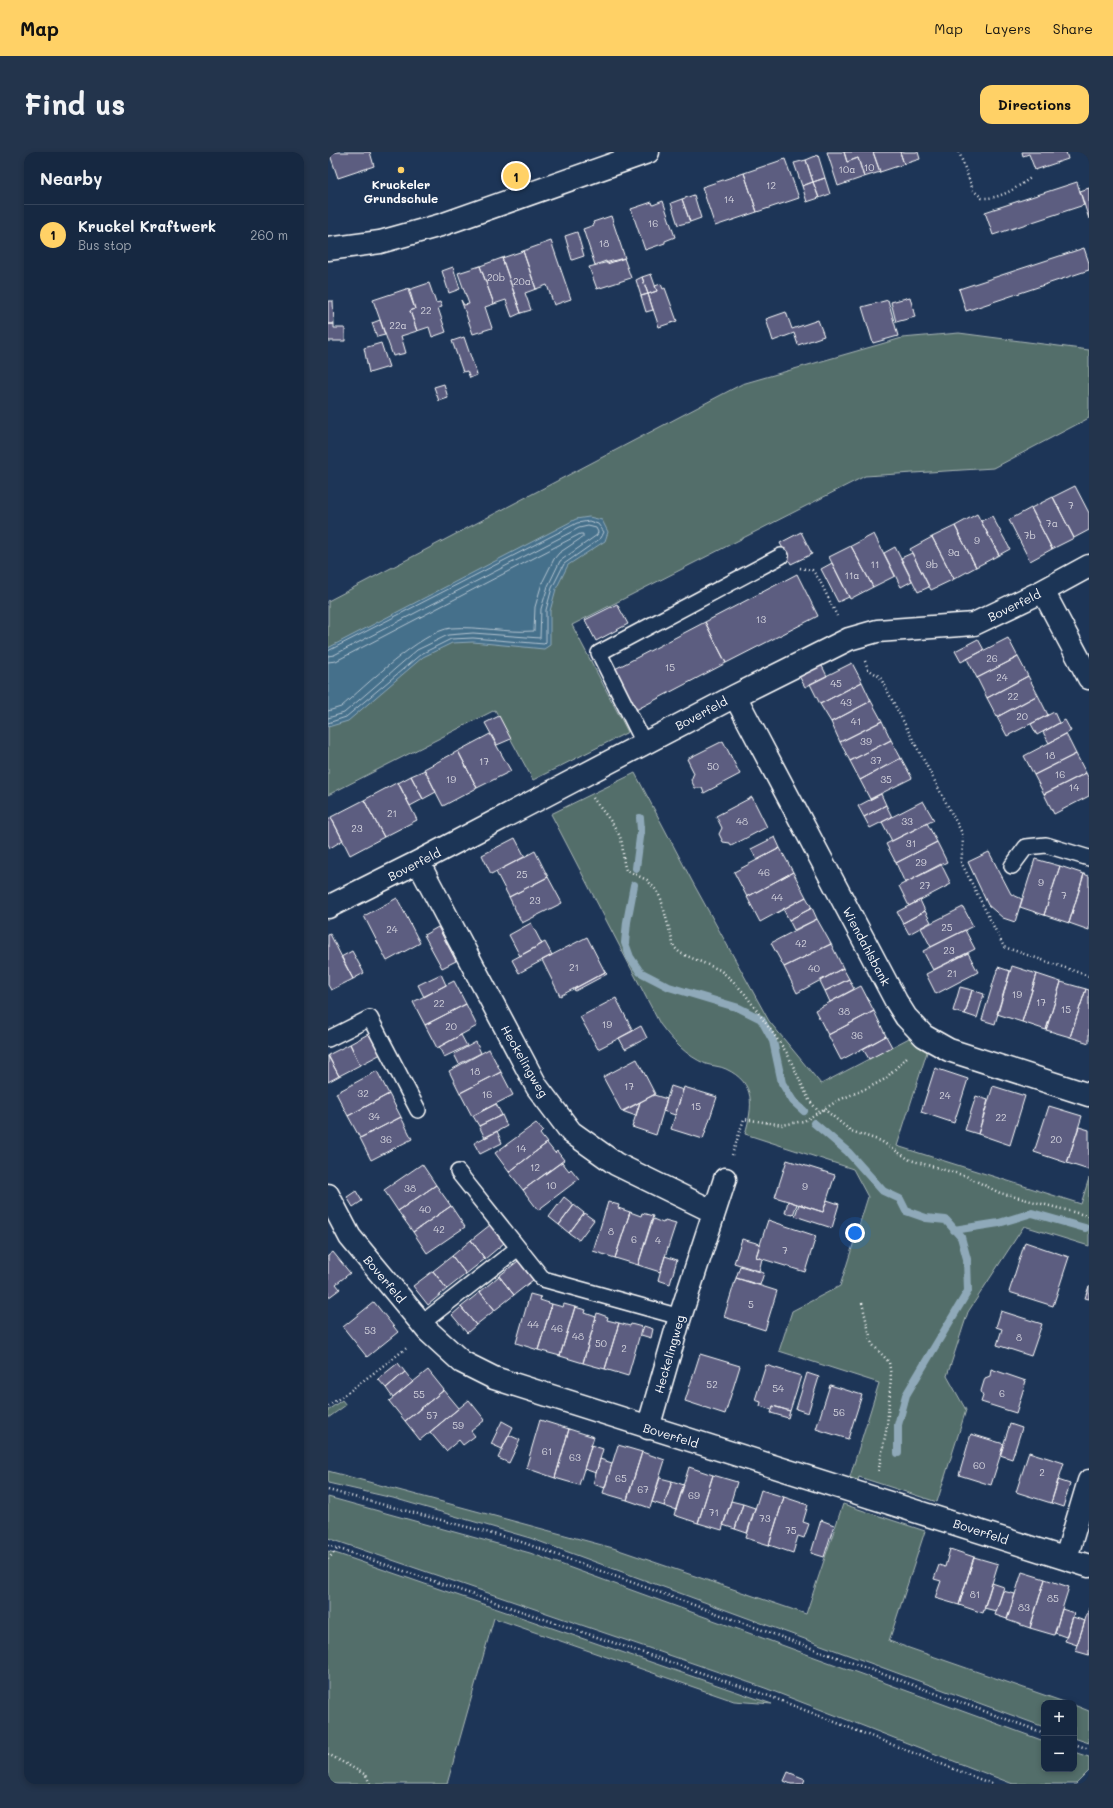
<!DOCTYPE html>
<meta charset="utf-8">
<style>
:root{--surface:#162841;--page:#23344c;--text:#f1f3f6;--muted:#9ea6b1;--line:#35445a;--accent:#ffd166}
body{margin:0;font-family:Mali,sans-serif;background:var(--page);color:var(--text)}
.controls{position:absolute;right:12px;bottom:12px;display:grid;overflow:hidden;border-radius:8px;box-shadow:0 2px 6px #0003}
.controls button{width:36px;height:36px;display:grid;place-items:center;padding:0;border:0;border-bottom:1px solid var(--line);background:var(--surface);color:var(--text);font:20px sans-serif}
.you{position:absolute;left:527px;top:1081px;width:14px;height:14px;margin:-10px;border:3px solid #fff;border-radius:50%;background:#1a73e8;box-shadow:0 0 0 6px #1a73e833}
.badge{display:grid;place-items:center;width:26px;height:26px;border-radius:50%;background:var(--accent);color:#111;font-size:13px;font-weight:700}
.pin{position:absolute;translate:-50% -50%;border:2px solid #fff;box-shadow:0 1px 4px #0006}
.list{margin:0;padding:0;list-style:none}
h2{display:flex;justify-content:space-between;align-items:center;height:52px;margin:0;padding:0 16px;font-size:17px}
h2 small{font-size:13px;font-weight:400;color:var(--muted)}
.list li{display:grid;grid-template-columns:26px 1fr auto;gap:12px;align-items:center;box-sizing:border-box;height:60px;padding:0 16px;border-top:1px solid var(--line)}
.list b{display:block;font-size:15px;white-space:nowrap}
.list p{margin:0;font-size:13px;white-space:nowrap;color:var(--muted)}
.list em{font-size:13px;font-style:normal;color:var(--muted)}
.map{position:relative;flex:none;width:761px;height:1632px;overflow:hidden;border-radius:12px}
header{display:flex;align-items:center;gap:24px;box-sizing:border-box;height:56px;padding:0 20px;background:var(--accent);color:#111}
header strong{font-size:19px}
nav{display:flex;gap:22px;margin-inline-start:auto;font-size:14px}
.intro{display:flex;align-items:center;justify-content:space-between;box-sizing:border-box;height:96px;padding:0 24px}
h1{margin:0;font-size:28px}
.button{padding:10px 18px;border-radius:12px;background:var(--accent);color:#111;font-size:14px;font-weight:700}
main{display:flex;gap:24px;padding:0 24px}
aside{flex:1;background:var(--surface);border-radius:12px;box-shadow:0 2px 6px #0003}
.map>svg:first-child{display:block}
.green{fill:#536e6b;stroke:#a9b6b5}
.water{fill:#446f8b;stroke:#8fa9b9}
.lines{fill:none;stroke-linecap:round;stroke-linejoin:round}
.shore{stroke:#b4c5d1;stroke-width:1}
.stream{stroke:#8fa9b9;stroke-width:8}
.building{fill:#5c5d80;stroke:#fff}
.lane-casing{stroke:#fff;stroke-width:18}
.street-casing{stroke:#fff;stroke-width:25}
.path{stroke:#fff;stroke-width:2.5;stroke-dasharray:1 3;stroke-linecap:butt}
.lane{stroke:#1d3557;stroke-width:15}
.street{stroke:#1d3557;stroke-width:22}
.poi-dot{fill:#ffd166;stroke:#1d3557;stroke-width:1.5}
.labels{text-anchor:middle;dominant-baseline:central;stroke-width:3.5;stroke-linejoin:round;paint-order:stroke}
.number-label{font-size:10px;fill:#d6d6df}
.poi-label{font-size:12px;font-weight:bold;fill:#fff;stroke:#1d3557}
.street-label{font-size:12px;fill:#fff;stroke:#1d3557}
</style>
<header>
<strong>Map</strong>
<nav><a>Map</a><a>Layers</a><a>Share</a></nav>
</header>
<div class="intro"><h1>Find us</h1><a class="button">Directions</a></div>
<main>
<aside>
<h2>Nearby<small></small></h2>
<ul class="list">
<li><span class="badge">1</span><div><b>Kruckel Kraftwerk</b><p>Bus stop</p></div><em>260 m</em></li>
</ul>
</aside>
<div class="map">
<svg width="761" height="1632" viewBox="0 0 761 1632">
<rect width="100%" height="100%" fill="#1d3557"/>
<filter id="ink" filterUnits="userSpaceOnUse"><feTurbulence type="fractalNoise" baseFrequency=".025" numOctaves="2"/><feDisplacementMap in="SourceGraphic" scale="8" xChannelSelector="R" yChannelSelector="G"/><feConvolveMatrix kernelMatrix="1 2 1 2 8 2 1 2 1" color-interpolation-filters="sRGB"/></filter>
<g filter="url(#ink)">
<path class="green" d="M631 181 761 198V266L666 316 537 324 244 473 300 580 205 628 167 558 0 643V449L414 232 574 186Z
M307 621 364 729 441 869 493 932 583 885 600 897 569 994 753 1052 761 1026V1094L696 1074 640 1160 619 1224 638 1258 609 1350 531 1325 528 1334 520 1331 551 1231 451 1199 464 1159 512 1134 540 1045 525 1017 417 982C425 954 428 931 398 917 392 914 384 914 378 912 358 904 344 888 332 872L223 662Z
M14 1248 18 1253 0 1266V1258Z
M0 1319 285 1396 478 1462 515 1352 597 1379 561 1489 739 1551H716V1575L202 1386 65 1346 0 1331Z
M0 1345 202 1401 716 1589V1617H746V1600L761 1605V1619L748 1632H685L437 1536 0 1386Z
M0 1399 13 1403 444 1552 406 1549 166 1466 119 1632H0Z
M746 1553 761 1559V1591L746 1586Z"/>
<path class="water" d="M261 365 274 368 280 380 277 389 240 413 228 437 222 459V493L216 497 145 490 124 491 95 505 20 569 0 575V496L248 367Z"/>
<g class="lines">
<path class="shore" d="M0 499 249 371 261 369 270 372 276 380 273 386 236 412 224 436 218 458V490L216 492 145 486 123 487 93 502 18 565 0 571
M0 504 6 503 251 376 260 374 268 376 270 380 269 383 232 409 220 434 213 457 212 486 145 481 120 483 89 498 16 561 0 566
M0 510 8 509 252 382H255V385L231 401 226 407 214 431 207 455 206 479C178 481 151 474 123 476 94 479 36 535 13 555L0 559"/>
<path class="stream" d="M308 716 313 678 312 666
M306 733 299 770 297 791 302 805 312 820 341 835 411 856 433 867 445 889 454 931 465 949 476 959
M486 971 520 1000 555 1039 572 1047 578 1059 598 1066 618 1068 633 1085 639 1107 640 1139 578 1243 570 1273V1301
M626 1078 671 1071 704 1061 757 1076"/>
</g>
<path class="building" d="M1 0H42L46 14 10 26Z
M499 0H516L519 10 530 6 536 25 510 34Z
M516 0H545L552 20 536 25 530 6 519 10Z
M545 0H572L576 12 552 20Z
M572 0H590L592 7 576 12Z
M694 0H738L740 7 707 18 701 2 695 4Z
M490 3 497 26 485 30 478 8Z
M457 7 471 46 429 60 416 21Z
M478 8 485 30 474 34 466 11Z
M416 21 429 60 387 74 374 35Z
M497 26 502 42 491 46 485 30Z
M485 30 491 46 479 50 474 34Z
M749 30 756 53 665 83 657 60Z
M761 36V67L752 39Z
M366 43 373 66 362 70 354 47Z
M354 47 362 70 350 73 343 51Z
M335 49 347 85 337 89V91L317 98 303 57 324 50 325 53Z
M283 64 297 106 279 112 278 109 267 113 255 77 266 73 265 70Z
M249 80 256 104 244 108 237 84Z
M223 89 243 147 226 153 219 133 208 137 195 99Z
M756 96 761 111V118L638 159 631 137Z
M195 99 208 137 197 141 203 158 193 161 174 106Z
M174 106 193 161 184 165 178 148 166 152 152 114Z
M296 106 303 126 269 137 261 115Z
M152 114 166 152 157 155 164 176 145 182 133 148 136 153 141 152 130 121Z
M125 115 132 137 121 141 114 119Z
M323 122 329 139 320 142 314 125Z
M314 125 320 142 313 144 308 128Z
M101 131 108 151 112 150 114 155 110 156 118 180 104 185 101 175 89 179 82 159 87 157 80 138Z
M333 132 335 137 337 136 349 169 331 175 320 142 329 139 327 134Z
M81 136 87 157 82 159 89 179 73 184 78 201 65 204 45 148Z
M320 142 325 158 318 160 313 144Z
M582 145 587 165 568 170 563 150Z
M560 148 570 184 545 191 534 155Z
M0 149H5L6 172H0Z
M458 160 464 177 490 168 496 184 470 193 466 181 445 189 438 167Z
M52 168 57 183 49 185 44 171Z
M0 172H6V176H17V189H0Z
M136 185 149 223 142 226 139 219 135 220 124 189Z
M53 191 61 215 41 221 36 196Z
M116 232 120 246 111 249 106 235Z
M747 334 761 361V378L746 386 725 345Z
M725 345 746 386 724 397 703 356Z
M703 356 724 397 702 409 681 368Z
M649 362 671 403 648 415 627 374Z
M664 364 682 397 671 403 653 369Z
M627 374 648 415 626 427 604 385Z
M473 380 484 402 463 412 452 391Z
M546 382 567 424 545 435 523 394Z
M604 385 626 427 603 438 582 397Z
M523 394 545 435 522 447 501 405Z
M567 395 584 429 573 435 556 401Z
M584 401 601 435 590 440 573 406Z
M504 411 521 445 510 450 493 417Z
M469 422 490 464 398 511 377 470Z
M289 452 300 472 268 489 257 468Z
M377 470 398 511 306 559 285 518Z
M680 486 690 505 649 526 639 507Z
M650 487 656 498 633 510 627 499Z
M690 505 700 524 659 546 649 526Z
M524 511 534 530 492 552 482 532Z
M493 512 499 524 477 535 471 524Z
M700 524 710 543 669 565 659 546Z
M534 530 543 549 503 570 492 552Z
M710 543 720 563 679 584 669 565Z
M543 549 554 569 512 590 503 570Z
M726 560 731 571 709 583 703 572Z
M171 564 183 587 169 593 157 571Z
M737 568 743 579 721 591 715 580Z
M554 569 563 588 522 609 512 590Z
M162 582 183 619 149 636 130 599Z
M738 582 748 602 706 623 696 604Z
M563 588 573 606 532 628 522 609Z
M395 589 412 622 376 641 374 636H367L363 628 366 621 359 607Z
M130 599 149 636 115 654 96 617Z
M748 602 758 621 716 642 706 623Z
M573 606 584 626 542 647 532 628Z
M97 618 108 640 95 647 83 624Z
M758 621 761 627V644L726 662 716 642Z
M83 624 95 647 82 654 70 631Z
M70 630 89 668 56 685 36 648Z
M553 642 558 653 536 665 530 654Z
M424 645 439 675 403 694 402 691 395 690 391 682 394 676 388 664Z
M36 648 56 685 22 703 3 665Z
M595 649 606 668 564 689 554 670Z
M558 653 564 665 542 676 536 665Z
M3 666 15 688 2 696 0 692V668Z
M599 671 609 690 568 711 558 692Z
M447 685 452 696 429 708 423 697Z
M187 686 197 705 163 722 154 703Z
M609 690 619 710 577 731 568 711Z
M452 696 465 720 419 745 406 720Z
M207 699 220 725 181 745 168 720Z
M661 700 683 742 694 747 687 770 675 766 660 753 640 710Z
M707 707 732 714 716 763 692 755Z
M613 712 623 732 581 754 571 734Z
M732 714 756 722 741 771 716 763Z
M465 720 478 745 432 770 419 745Z
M756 722 761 724V778L741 771Z
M220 725 234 751 194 771 181 745Z
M478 745 484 756 461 768 455 757Z
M69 746 92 791 59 809 36 764Z
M592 748 597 759 575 771 569 760Z
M635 755 645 774 603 795 593 776Z
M484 756 489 767 466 778 461 768Z
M597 759 603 770 581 782 575 771Z
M489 767 503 792 456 815 443 791Z
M203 771 214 792 192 804 181 783Z
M110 775 128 809 114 816 96 783Z
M637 778 647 797 605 818 595 799Z
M2 782 25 827 3 838 0 833V783Z
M259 785 277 820 232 844 214 808Z
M217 790 224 803 191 821 184 808Z
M503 792 515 816 469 841 456 815Z
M24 799 36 821 25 827 13 805Z
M640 801 650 820 608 842 598 822Z
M684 814 709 822 694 870 669 862Z
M670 815 682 819 667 872 654 868Z
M515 816 521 827 497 839 492 829Z
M277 820 279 822 247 839 246 837Z
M113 822 118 833 96 845 90 833Z
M709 822 733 830 718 878 694 870Z
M521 827 526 837 502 850 497 839Z
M126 829 138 852 97 873 85 850Z
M733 830 758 837 742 885 718 878Z
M533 834 546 859 500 883 487 858Z
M632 835 644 838 637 862 625 859Z
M758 837 761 838V891L742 885Z
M644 838 656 842 649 866 637 862Z
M288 846 305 879 270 897 252 865Z
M138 852 149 874 109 896 97 873Z
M546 859 558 884 513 908 500 883Z
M313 874 319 886 297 897 291 886Z
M42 881 53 902 32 913 22 892Z
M133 883 139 894 116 905 111 895Z
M558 884 564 895 541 907 535 897Z
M148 890 153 901 131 912 126 902Z
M22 892 32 913 11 924 0 903Z
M161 897 173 920 132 941 121 919Z
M0 904 11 924 0 930Z
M309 907 327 942 294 960 275 925Z
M607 916 640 927 626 971 593 960Z
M49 919 61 942 20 964 8 941Z
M173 920 185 943 144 964 132 941Z
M343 934 355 938 347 963 335 959Z
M665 934 697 944 682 993 650 982Z
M356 935 389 945 375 987 343 977Z
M61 942 73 965 32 986 20 964Z
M326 943 339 947 328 983 304 975 312 950Z
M648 944 660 948 650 982 637 978Z
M312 950 308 964 294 959Z
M168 952 174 963 151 974 145 964Z
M721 954 754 964 739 1011 706 1000Z
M174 963 179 974 157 986 151 974Z
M73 965 84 987 43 1008 32 986Z
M208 971 215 979 212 982 219 991 181 1020 167 1001Z
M751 975 761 978V1018L739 1011Z
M169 979 174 991 152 1002 146 991Z
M219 991 227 1001 229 999 236 1008 195 1038 181 1020Z
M459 1008 507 1023 495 1060 447 1045Z
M234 1010 241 1019 243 1017 251 1027 210 1058 195 1038Z
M94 1012 108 1033 70 1059 56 1038Z
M108 1033 123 1054 85 1080 70 1059Z
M28 1039 34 1049 25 1055 19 1045Z
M236 1045 246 1053 231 1073 221 1065Z
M499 1048 511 1052 504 1076 467 1064 471 1052 495 1060Z
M460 1049 469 1052 465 1063 457 1061Z
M280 1050 291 1053 290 1056 302 1060 287 1106 265 1099Z
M246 1053 256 1061 241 1081 231 1073Z
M123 1054 137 1075 99 1101 85 1080Z
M302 1060 313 1064 314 1061 325 1064 310 1113 287 1106Z
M256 1061 266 1068 251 1088 241 1081Z
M325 1067 335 1071 337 1068 348 1071 332 1120 310 1113Z
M440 1068 488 1084 477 1120 428 1105Z
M162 1073 176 1091 157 1107 143 1088Z
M414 1087 432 1092 428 1105 434 1107 431 1119 406 1111Z
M143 1088 157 1107 138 1122 124 1104Z
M697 1090 741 1105 725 1154 681 1140Z
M5 1100 22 1121 8 1132 12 1137 0 1146V1104Z
M124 1104 138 1122 119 1137 105 1119Z
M337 1104 349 1108 342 1132 330 1128Z
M190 1109 205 1128 186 1143 171 1124Z
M412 1114 436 1121 432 1133 408 1126Z
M105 1119 119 1137 100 1153 85 1134Z
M171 1124 186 1143 167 1158 152 1140Z
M408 1126 449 1139 437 1178 396 1165Z
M761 1134V1147L757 1146Z
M152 1140 167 1158 148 1173 133 1155Z
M202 1142 213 1145 212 1148 224 1152 210 1198 188 1191Z
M46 1150 70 1180 39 1205 15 1175Z
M224 1152 235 1155 236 1152 247 1155 232 1204 210 1198Z
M133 1155 148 1173 139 1181 124 1163Z
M247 1155 258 1158 257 1161 268 1165 255 1211 232 1204Z
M673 1159 714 1172 703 1204 669 1193 674 1177 668 1175Z
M269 1161 280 1165 279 1168 291 1171 277 1217 255 1211Z
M291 1171 302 1174 303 1172 314 1175 300 1224 277 1217Z
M316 1174 325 1177 323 1186 313 1183Z
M372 1202 412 1214 397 1262 357 1249Z
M70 1211 77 1220 58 1236 50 1227Z
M438 1213 473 1224 462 1259 445 1254 444 1258 432 1254 433 1250 427 1248Z
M663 1217 698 1229 688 1261 653 1250 655 1244 653 1239 657 1226 662 1224Z
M100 1218 116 1238 77 1269 61 1249Z
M77 1220 85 1230 65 1246 58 1236Z
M479 1221 491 1225 480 1261 468 1257Z
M502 1233 534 1243 520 1287 488 1277Z
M116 1238 131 1256 92 1288 77 1269Z
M141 1248 157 1268 143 1279 147 1284 135 1293 131 1288 118 1299 102 1280Z
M445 1254 462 1259 460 1266 443 1261Z
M212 1268 241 1277 227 1326 198 1316Z
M174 1269 185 1275 174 1297 163 1292Z
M682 1272 694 1276 684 1307 672 1303Z
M241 1277 266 1285 251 1333 227 1326Z
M643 1282 676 1292 663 1333 631 1323Z
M181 1283 192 1288 181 1311 170 1306Z
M263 1293 275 1297 268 1321 256 1317Z
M290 1293 314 1300 299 1348 275 1341Z
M314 1300 337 1308 322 1356 299 1348Z
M701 1300 736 1311 723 1351 688 1340Z
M272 1307 284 1311 277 1336 265 1332Z
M361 1315 385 1323 370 1371 346 1363Z
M385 1323 409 1330 394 1378 370 1371Z
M332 1326 344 1329 336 1354 324 1350Z
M730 1328 742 1332 735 1355 723 1351Z
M344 1329 356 1333 348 1358 336 1354Z
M433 1338 456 1345 441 1393 418 1386Z
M456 1345 480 1353 475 1370 481 1372 476 1386 470 1384 465 1401 441 1393Z
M403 1349 415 1352 407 1377 395 1373Z
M415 1352 427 1356 419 1381 407 1377Z
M493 1368 506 1373 496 1405 483 1401Z
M622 1397 646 1405 631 1453 607 1446 613 1429 606 1427 611 1413 617 1415Z
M646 1405 670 1412 655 1461 631 1453Z
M694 1420 717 1427 702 1476 679 1468Z
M717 1427 741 1435 726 1483 702 1476Z
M664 1431 676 1435 668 1459 656 1456Z
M675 1439 687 1442 679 1467 667 1463Z
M761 1456V1503L747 1499Z
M734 1457 746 1461 738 1485 727 1481Z
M745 1465 757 1469 749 1493 737 1489Z
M460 1620 477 1627 475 1632H463L456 1629Z"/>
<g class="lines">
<g class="lane-casing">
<path id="lane" d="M316 591 271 501 453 404
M684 714 698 695 718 693 761 706
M0 887 42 866 90 958
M130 1020 215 1127 352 1165
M94 1171 190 1096"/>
</g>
<g class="street-casing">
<path id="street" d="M0 97 52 90 113 73 320 0
M715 439 761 526
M407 544 568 849 578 865 596 884 621 898 761 943
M90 710 209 935 243 980 288 1012 386 1060
M0 755 90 710 407 544 521 487 549 479 646 472 715 439 761 414
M0 1043 22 1085 100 1179 134 1210 166 1226 761 1414
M320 1276 352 1165 397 1027
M738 1406 761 1329"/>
</g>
<path class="path" d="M631 0 645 38 654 46C673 47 688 36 704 25
M472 416 484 418 491 427 509 464
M537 509 540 517 552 525 634 681 635 693 633 710 676 795 761 824
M265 646C273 658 289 674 293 688 296 698 294 708 298 718L319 728 329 739 333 747 346 795 352 801 392 818 405 829 417 842 459 901 481 948 491 960
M496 957 523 979 553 989 582 1008 638 1024 672 1041 761 1064
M404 1003 416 967 455 973 476 969 511 948 542 935 557 927 580 904
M534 1151 544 1192 561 1210 563 1225 559 1274 550 1321
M0 1254 19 1241 80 1195
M0 1338 188 1388 716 1581
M0 1393 441 1544 664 1632
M0 1407 10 1396
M746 1592 761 1597
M0 1602 38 1623 42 1632"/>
<use href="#lane" class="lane"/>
<use href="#street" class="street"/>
</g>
</g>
<circle class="poi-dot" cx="73" cy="18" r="4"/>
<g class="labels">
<g class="number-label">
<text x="541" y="15">10</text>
<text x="519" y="17">10a</text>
<text x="443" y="33">12</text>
<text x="401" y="47">14</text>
<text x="325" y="71">16</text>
<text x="276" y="91">18</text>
<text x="168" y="125">20b</text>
<text x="194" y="129">20a</text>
<text x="98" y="158">22</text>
<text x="70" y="173">22a</text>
<text x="743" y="353">7</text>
<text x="724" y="371">7a</text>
<text x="702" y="383">7b</text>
<text x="649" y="388">9</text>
<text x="626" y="400">9a</text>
<text x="547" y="412">11</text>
<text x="604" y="412">9b</text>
<text x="524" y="423">11a</text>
<text x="433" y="467">13</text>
<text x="664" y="506">26</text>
<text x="342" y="515">15</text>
<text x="674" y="525">24</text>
<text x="508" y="531">45</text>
<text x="685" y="544">22</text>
<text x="518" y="550">43</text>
<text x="694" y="564">20</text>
<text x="528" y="569">41</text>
<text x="538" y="589">39</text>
<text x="722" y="603">18</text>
<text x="548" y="608">37</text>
<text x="156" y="609">17</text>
<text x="385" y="614">50</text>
<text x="732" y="622">16</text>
<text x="123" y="627">19</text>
<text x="558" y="627">35</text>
<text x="746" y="635">14</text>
<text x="64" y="661">21</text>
<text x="414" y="669">48</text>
<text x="579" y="669">33</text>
<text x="29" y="676">23</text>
<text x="583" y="691">31</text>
<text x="593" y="710">29</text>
<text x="436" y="720">46</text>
<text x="194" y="722">25</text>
<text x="713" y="730">9</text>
<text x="597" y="733">27</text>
<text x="736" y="743">7</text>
<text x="449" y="745">44</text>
<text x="207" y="748">23</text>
<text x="619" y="775">25</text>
<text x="64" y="777">24</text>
<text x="473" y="791">42</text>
<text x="621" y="798">23</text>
<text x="246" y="815">21</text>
<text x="486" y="816">40</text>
<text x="624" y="821">21</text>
<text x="689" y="842">19</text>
<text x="713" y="850">17</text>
<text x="111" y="851">22</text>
<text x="738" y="857">15</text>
<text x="516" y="859">38</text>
<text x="279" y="872">19</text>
<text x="123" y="874">20</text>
<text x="529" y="883">36</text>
<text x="147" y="919">18</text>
<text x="301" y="934">17</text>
<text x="35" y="941">32</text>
<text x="159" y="942">16</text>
<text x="617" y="943">24</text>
<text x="368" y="954">15</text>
<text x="46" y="964">34</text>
<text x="673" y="965">22</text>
<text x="58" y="987">36</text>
<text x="728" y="987">20</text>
<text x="193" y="996">14</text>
<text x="207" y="1015">12</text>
<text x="223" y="1033">10</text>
<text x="477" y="1034">9</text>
<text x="82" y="1036">38</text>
<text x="97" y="1057">40</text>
<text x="111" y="1077">42</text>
<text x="283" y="1079">8</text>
<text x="306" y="1087">6</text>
<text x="330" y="1088">4</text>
<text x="457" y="1098">7</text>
<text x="423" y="1152">5</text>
<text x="205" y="1172">44</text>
<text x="229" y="1176">46</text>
<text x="42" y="1178">53</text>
<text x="250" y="1184">48</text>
<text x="691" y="1185">8</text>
<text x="273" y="1191">50</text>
<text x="296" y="1196">2</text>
<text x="384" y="1232">52</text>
<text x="450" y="1236">54</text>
<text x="674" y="1241">6</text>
<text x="91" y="1242">55</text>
<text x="511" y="1260">56</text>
<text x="104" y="1263">57</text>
<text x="130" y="1273">59</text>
<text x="219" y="1299">61</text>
<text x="247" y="1305">63</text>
<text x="651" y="1313">60</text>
<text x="714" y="1320">2</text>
<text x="293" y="1326">65</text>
<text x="315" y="1337">67</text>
<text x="366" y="1343">69</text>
<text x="386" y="1360">71</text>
<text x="437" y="1366">73</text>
<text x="463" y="1378">75</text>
<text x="647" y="1442">81</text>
<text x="725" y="1446">85</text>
<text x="696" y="1455">83</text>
</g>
<g class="poi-label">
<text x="73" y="32">Kruckeler<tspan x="73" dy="14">Grundschule</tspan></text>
</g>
<g class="street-label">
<text transform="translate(686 453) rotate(-26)">Boverfeld</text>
<text transform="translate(373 561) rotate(-28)">Boverfeld</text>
<text transform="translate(86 712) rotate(-27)">Boverfeld</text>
<text transform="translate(539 794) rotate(62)">Wiendahlsbank</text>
<text transform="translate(197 909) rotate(60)">Heckelingweg</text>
<text transform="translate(57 1127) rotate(50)">Boverfeld</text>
<text transform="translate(341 1202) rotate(-74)">Heckelingweg</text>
<text transform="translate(343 1283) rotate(17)">Boverfeld</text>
<text transform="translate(653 1379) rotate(18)">Boverfeld</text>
</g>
</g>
</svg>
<div class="controls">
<button>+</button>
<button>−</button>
</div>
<div class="you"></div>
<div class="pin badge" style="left:188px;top:24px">1</div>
</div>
</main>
